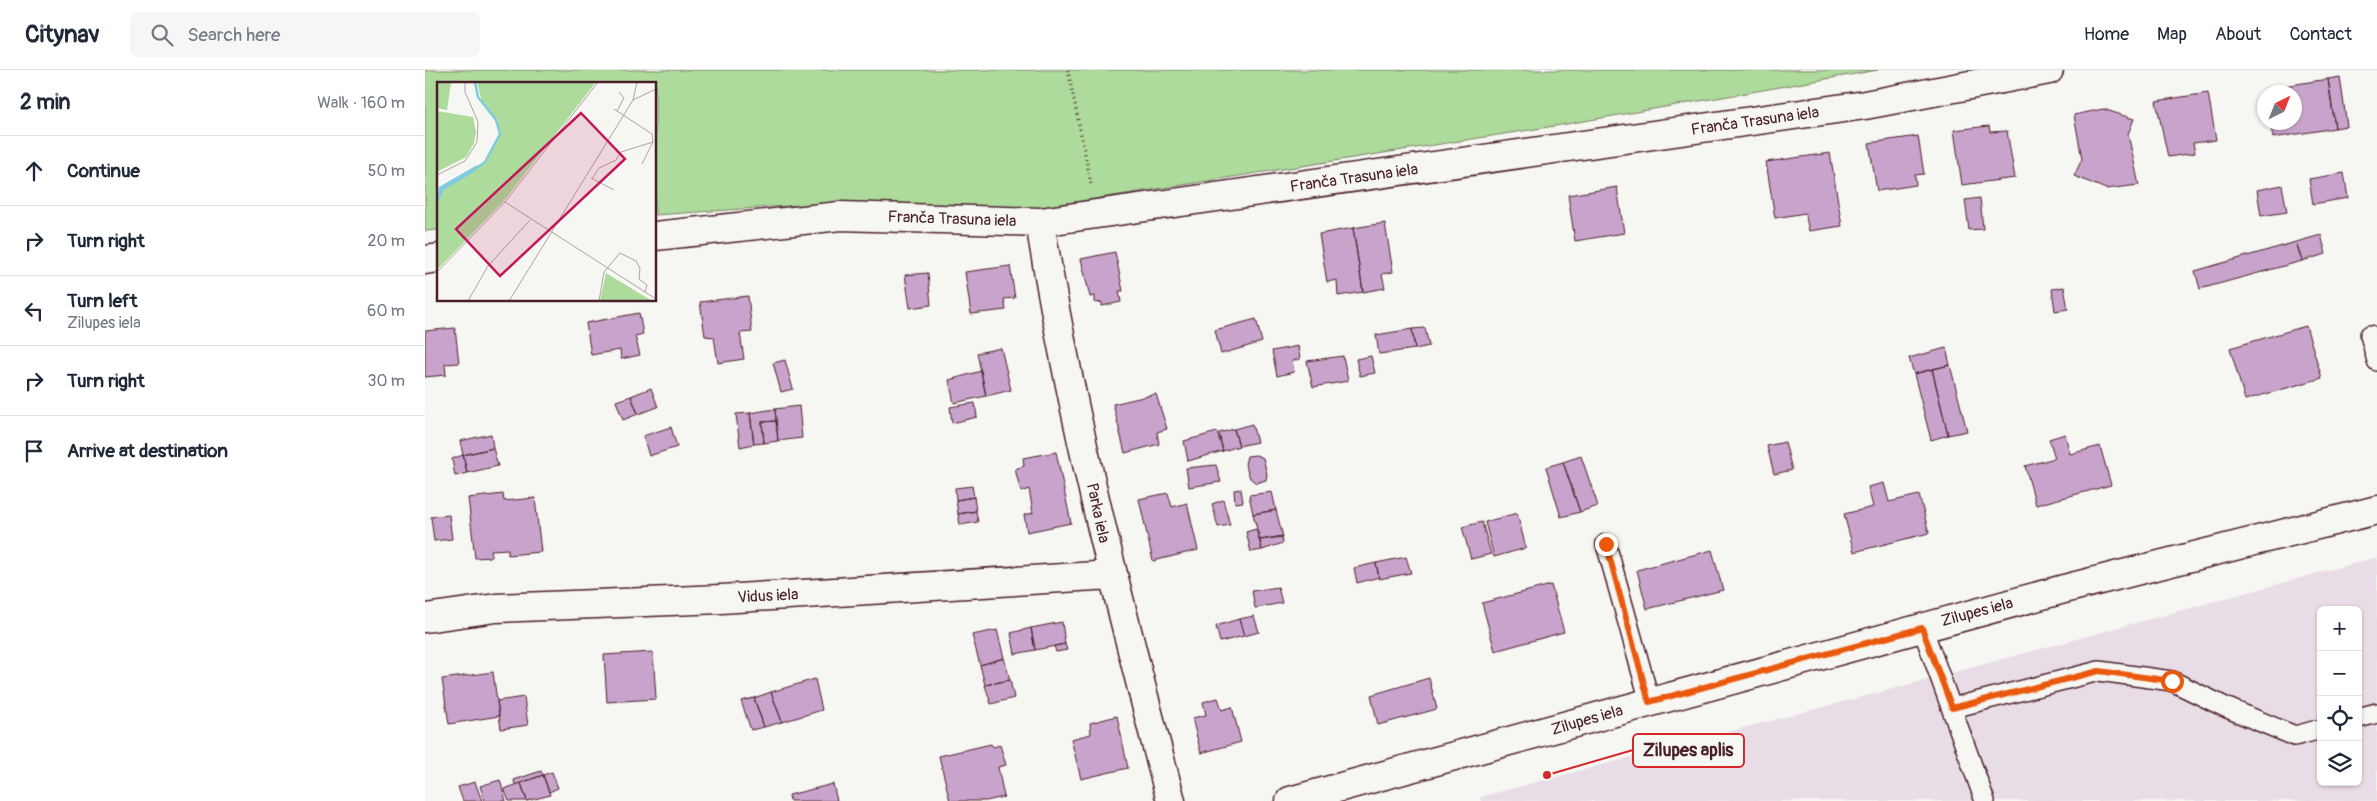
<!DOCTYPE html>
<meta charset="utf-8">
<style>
:root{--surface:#fff;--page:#f6f6f7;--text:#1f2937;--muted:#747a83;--line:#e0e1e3}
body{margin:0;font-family:Pangolin,sans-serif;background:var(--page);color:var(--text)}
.controls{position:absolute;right:15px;bottom:15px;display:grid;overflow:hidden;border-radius:8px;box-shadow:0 1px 4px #0004}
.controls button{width:45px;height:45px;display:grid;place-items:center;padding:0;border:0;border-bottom:1px solid var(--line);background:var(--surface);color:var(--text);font:25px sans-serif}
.compass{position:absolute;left:1832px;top:15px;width:45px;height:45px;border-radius:50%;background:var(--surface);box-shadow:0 1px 4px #0004;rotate:43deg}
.stop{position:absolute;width:15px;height:15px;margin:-11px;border:4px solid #ea580c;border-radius:50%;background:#fff}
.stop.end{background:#ea580c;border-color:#fff;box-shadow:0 1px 5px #0008}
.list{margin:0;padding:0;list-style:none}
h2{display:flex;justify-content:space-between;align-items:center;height:65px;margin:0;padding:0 20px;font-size:21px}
h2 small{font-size:16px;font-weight:400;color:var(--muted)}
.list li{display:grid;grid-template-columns:32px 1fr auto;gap:15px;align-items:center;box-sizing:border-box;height:70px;padding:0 20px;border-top:1px solid var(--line)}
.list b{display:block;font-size:19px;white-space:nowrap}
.list p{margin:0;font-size:16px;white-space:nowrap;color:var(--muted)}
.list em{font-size:16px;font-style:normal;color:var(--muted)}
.icon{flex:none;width:28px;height:28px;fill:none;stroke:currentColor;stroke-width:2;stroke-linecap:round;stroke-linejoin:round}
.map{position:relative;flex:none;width:1952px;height:731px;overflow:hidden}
header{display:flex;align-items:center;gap:30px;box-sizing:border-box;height:70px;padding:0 25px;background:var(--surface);border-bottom:1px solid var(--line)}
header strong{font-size:24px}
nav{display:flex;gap:28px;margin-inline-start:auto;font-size:18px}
.search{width:350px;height:45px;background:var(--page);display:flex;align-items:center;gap:12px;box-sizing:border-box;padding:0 18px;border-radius:8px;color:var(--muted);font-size:19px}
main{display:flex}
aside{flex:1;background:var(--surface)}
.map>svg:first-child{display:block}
.built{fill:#e8dde6;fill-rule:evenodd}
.green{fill:#acdb9b;stroke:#7b7d63}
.building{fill:#c8a3cb;stroke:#4a1f2b}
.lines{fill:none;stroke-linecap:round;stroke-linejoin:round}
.lane-casing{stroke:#4a1f2b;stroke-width:22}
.street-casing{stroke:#4a1f2b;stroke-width:31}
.secondary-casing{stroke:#4a1f2b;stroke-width:31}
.path{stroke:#4a1f2b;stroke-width:3;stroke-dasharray:1 4;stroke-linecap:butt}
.lane{stroke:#f6f6f2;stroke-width:19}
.street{stroke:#f6f6f2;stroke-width:28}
.secondary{stroke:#f6f6f2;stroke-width:28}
.route{stroke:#ea580c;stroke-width:6}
.labels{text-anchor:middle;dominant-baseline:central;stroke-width:4.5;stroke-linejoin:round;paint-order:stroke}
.street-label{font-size:16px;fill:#4a1f2b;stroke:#f6f6f2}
.inset-river{fill:none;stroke:#7fccde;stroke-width:2.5}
.inset-road{fill:none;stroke:#b1a0a2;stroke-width:1}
.view{fill:#c2185b;fill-opacity:0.15;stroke:#c2185b;stroke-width:2.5}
.inset-edge{fill:none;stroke:#4a1f2b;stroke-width:2.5}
.leader{fill:none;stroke:#d62828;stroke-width:2}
.callout-dot{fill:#d62828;stroke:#f6f6f2;stroke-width:2}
.callout{fill:#f6f6f2;stroke:#d62828;stroke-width:2}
.callout-label{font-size:18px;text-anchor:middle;font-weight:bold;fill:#4a1f2b}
</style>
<header>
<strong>Citynav</strong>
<div class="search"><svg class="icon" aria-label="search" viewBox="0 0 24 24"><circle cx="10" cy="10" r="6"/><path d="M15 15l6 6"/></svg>Search here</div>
<nav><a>Home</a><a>Map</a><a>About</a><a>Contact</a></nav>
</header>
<main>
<aside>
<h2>2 min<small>Walk · 160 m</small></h2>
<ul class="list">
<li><svg class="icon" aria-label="ahead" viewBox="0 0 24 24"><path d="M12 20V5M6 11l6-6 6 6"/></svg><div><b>Continue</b></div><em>50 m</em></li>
<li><svg class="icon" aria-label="right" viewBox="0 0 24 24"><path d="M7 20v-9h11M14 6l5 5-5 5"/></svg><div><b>Turn right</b></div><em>20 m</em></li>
<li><svg class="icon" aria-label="left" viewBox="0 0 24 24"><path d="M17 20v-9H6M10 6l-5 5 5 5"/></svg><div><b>Turn left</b><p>Zilupes iela</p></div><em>60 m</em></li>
<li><svg class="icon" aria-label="right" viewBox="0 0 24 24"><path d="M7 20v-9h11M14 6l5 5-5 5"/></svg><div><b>Turn right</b></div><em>30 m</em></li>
<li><svg class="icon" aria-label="arrive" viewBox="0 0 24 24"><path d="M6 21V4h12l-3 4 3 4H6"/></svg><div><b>Arrive at destination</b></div></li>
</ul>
</aside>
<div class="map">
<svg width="1952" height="731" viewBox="0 0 1952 731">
<rect width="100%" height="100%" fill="#f6f6f2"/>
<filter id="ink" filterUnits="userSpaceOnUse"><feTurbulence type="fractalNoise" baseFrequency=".02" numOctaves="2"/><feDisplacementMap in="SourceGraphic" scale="10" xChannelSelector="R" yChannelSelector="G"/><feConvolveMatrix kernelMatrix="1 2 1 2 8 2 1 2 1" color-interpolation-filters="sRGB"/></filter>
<g filter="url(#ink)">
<path class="built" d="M1952 487V731H1056L1055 727 1490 613ZM1896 540H1933V712H1896Z"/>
<path class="green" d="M0 0H1453L1142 54 612 138 390 134 230 145V14H14V160L0 161Z"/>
<path class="building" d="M1915 7 1922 56 1910 58 1903 9Z
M1903 9 1910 58 1848 68 1845 52H1870V22H1841L1840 19Z
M1783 23 1791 70 1768 73 1770 83 1743 87 1731 31Z
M1678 39 1709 49 1703 64 1714 115 1681 119 1649 106 1657 89 1649 45Z
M1564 56 1565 62 1582 61 1590 108 1537 115 1529 60Z
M1493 66 1499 104 1490 105 1491 115 1452 121 1444 73Z
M1405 83 1417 156 1384 161 1380 143 1350 148 1341 92Z
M1919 103 1923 128 1888 134 1884 109Z
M1857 115 1862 142 1836 146 1832 120Z
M1192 117 1199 163 1150 171 1143 125Z
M1555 128 1558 159 1544 160 1540 130Z
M960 153 968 202 957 204 960 218 938 222 928 158Z
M928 158 938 222 913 226 912 210 902 212 894 164Z
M1896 165 1901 184 1877 191 1871 172Z
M1871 172 1877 191 1775 219 1770 201Z
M690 182 698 221H694L696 232 677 236V232L670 233V226L665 227 656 189Z
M585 196 590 228 579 229 581 240 546 244 540 202Z
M503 203 506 235 485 238 480 205Z
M1639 217 1643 239 1630 241 1627 219Z
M323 226 327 262 315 263 319 289 293 293 289 267 280 266 275 232Z
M214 243 218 264 210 266 215 285 196 289 195 280 166 285 161 253Z
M831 249 837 272 796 284 790 260Z
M1881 256 1897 308 1820 330 1805 278Z
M30 258 34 293 20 294 21 305 0 307V261Z
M1000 258 1004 276 990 279 987 259Z
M987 259 990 279 954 284 951 265Z
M873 276 875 289 867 291 869 302 852 306 847 281Z
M576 278 586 320 561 326 552 283Z
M1521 278 1525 295 1489 304 1484 288Z
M918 286 923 311 888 317 882 291Z
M946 286 950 303 935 306 931 289Z
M360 290 368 319 356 322 348 293Z
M1525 295 1542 361 1523 365 1507 299Z
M1507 299 1523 365 1506 370 1489 304Z
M556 301 561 326 529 333 524 310Z
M226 318 233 337 213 344 206 326Z
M731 324 742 359 732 362 734 374 700 383 688 334Z
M206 326 213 344 198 350 191 331Z
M550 333 552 347 527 353 525 337Z
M374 336 377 368 353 371 350 339Z
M350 339 351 351 337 352 339 373 329 374 325 343Z
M325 343 329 374 315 377 311 344Z
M351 351 353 371 339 373 337 352Z
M827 354 832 372 814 376 809 359Z
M246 357 252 377 224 386 218 366Z
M809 359 814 376 798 381 794 363Z
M792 362 798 381 763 391 759 371Z
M66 364 68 378 38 385 35 371Z
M1640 364 1645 384 1675 376 1686 415 1611 435 1600 396 1630 388 1624 369Z
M1360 372 1367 400 1349 404 1342 376Z
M68 378 73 396 42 403 38 385Z
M631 382 646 453 602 462 599 445 608 443 604 419 596 422 590 399 599 396 598 388Z
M38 385 42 403 30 406 27 389Z
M831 385 838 388 842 404 841 410 831 413 825 408 820 394 822 386Z
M1156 386 1173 436 1155 442 1138 392Z
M1138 392 1155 442 1136 447 1121 397Z
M791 395 796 412 764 417 761 398Z
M1459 413 1464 432 1494 425 1504 463 1429 482 1419 444 1448 437 1443 417Z
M547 416 549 427 531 430 530 418Z
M816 419 818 432 810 433 809 420Z
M847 422 851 440 828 444 824 425Z
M743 423 747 437 762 433 773 480 728 491 714 429Z
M78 424 79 431 110 428 116 482 83 485V479L66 480 67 487 50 488 43 428Z
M549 427 551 441 533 444 531 430Z
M798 430 805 455 793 457 787 434Z
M851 440 858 467 835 470 828 444Z
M551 441 553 452 535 455 533 444Z
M1092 443 1101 478 1069 487 1060 452Z
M24 445 27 469 9 471 6 447Z
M1057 452 1066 484 1046 489 1037 457Z
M831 459 837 480 826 482 821 462Z
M857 466 858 473 837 480 835 470Z
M1287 480 1298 520 1222 539 1212 500Z
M981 487 986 503 954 509 951 493Z
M951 493 954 507 932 513 929 498Z
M1126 515 1139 562 1070 581 1057 533Z
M853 517 857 533 830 538 827 521Z
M829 546 834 562 819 566 814 549Z
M814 549 819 566 795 572 791 556Z
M637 552 640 574 610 580 606 558Z
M606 558 610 580 590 584 586 563Z
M572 560 579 588 555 595 547 565Z
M640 574 642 580 631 582 629 576Z
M228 582 231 629 182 632 179 585Z
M579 588 585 610 560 615 555 595Z
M68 602 74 646 24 654 17 609Z
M1004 608 1012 639 953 655 946 625Z
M390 609 397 640 357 652 346 622Z
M585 610 589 628 566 634 560 615Z
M346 622 357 652 339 657 329 628Z
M99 627 103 655 76 659 72 631Z
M329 628 339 657 326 660 316 631Z
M793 628 797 640 807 637 816 672 776 683 767 648 781 645 778 632Z
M692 646 703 698 656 709 646 669 666 664 665 653Z
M566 674 568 677 575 675 581 695 573 697 579 727 561 731H525L514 686Z
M116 701 118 705 90 715 89 710Z
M127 702 133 718 124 722 118 705Z
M118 705 125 725 102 731 96 713Z
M75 710 81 731H60L55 716Z
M50 712 57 731H38L33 717Z
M96 713 102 731H84L79 719Z
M408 714 412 731H365L364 725Z"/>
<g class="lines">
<g class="lane-casing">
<path id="lane" d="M1945 265 1952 291
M1181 474 1225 632
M1497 557 1560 731
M1527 638 1674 601 1747 611 1800 637 1870 666 1896 659
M1933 648 1952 643"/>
</g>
<g class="street-casing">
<path id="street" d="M615 152C646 348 696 540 746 731
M230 166 415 146 615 152 1440 35 1624 0
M0 190 14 188
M0 548 71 538 296 529 687 505"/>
</g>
<g class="secondary-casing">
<path id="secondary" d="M865 731 1639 519 1952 440"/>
</g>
<path class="path" d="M643 0 666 114"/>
<use href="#lane" class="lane"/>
<use href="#street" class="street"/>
<use href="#secondary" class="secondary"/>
</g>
</g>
<g class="lines" filter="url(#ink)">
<path class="route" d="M1181 474 1224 632 1497 558 1527 638 1674 601 1747 611"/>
</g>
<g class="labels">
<g class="street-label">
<text transform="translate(1330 51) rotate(-8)">Franča Trasuna iela</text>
<text transform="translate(929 108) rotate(-8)">Franča Trasuna iela</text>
<text transform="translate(527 149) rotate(2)">Franča Trasuna iela</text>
<text transform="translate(673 443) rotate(78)">Parka iela</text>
<text transform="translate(343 526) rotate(-3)">Vidus iela</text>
<text transform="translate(1552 542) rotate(-15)">Zilupes iela</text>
<text transform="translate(1162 650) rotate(-16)">Zilupes iela</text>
</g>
</g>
<g transform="translate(12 12)">
<rect width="219" height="219" fill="#f6f6f2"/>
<path d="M0 0H14L10 28 0 26ZM40 0H159L67 119 0 188V114L5 107 50 78 63 52 59 38 45 20ZM0 29 36 35 39 50 37 61 29 75 0 90ZM169 191 215 219H163Z" fill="#acdb9b"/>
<path d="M40 83V88L7 108 0 122 2 105Z" fill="#7fccde"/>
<path class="inset-river" d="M35 89 48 80 63 52 59 38 41 15 38 0"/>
<path class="inset-road" d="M196 18 219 7M177 27 215 52 216 60 205 82M180 29 187 16 182 10M0 93 28 79 40 60 41 40 28 10V0M154 96 177 108M155 97 162 86 179 78 184 70 216 60M68 120 219 217M0 190 68 120 161 0M31 219 51 184 93 138M72 219 196 18 200 0M162 219 167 190 183 171 199 179 203 186 202 197 210 203 208 210"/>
<path class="view" d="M144 31 188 77 63 194 19 147Z"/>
<rect width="219" height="219" class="inset-edge"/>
</g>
<path class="leader" d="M1122 705L1208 680"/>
<circle class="callout-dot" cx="1122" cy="705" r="5"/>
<rect class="callout" x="1208" y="664" width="111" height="33" rx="5"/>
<g class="callout-label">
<text x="1263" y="686">Zilupes aplis</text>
</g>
</svg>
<div class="controls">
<button>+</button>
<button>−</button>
<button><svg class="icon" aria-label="locate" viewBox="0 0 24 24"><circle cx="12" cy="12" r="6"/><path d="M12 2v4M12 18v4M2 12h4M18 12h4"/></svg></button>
<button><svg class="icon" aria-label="layers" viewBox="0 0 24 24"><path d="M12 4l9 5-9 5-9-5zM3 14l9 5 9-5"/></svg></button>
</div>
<svg class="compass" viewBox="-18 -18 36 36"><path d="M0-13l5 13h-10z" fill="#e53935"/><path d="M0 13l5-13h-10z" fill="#747a83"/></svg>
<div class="stop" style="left:1747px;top:611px"></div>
<div class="stop end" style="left:1181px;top:474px"></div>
</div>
</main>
